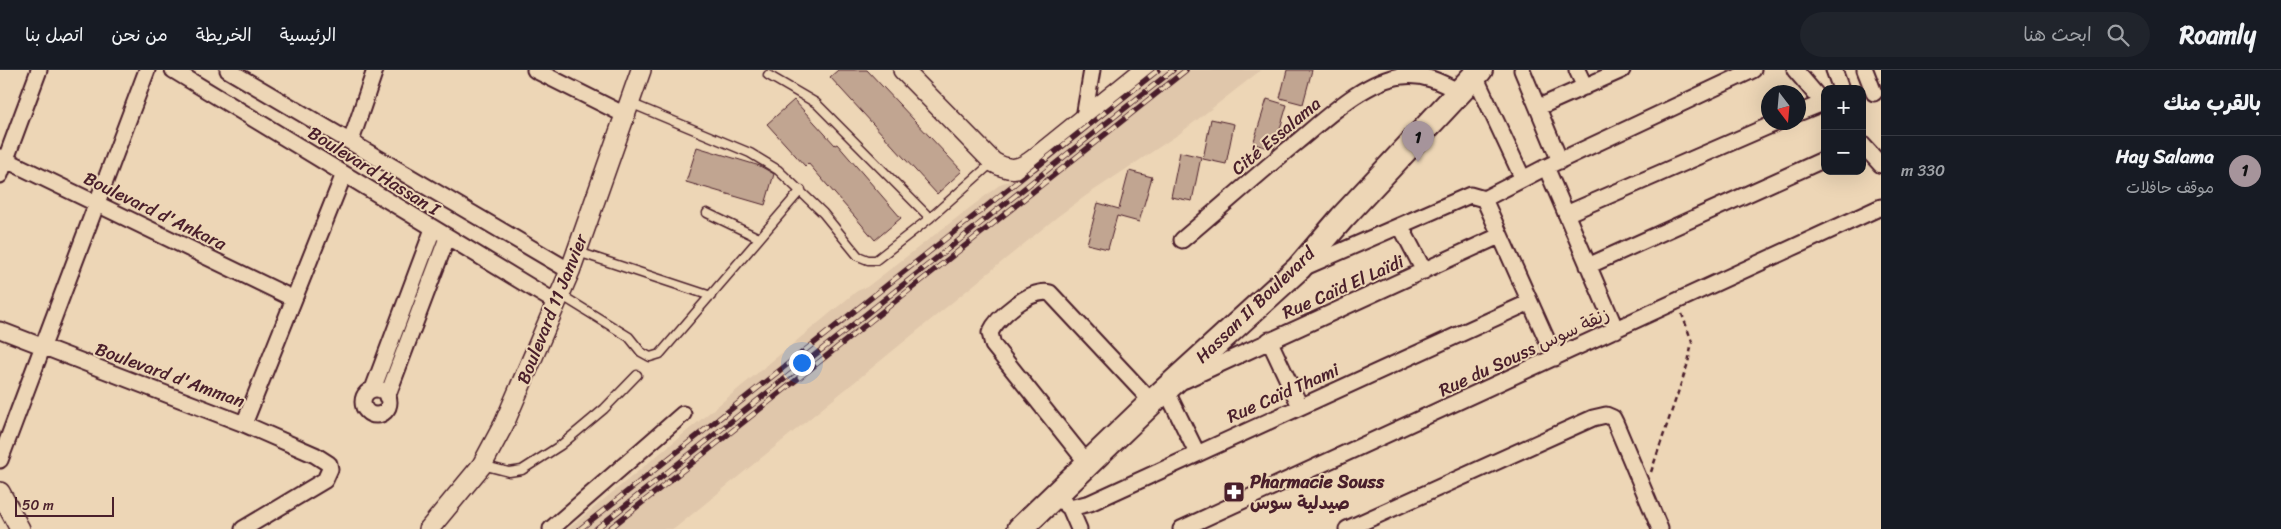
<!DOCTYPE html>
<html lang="ar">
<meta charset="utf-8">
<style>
:root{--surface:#171b24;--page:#20242c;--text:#f1f3f6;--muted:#9ea1a6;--line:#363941;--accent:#a6949b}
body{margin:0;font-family:Sriracha,"Playpen Sans Arabic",sans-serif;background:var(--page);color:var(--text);direction:rtl}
.controls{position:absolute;right:15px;top:15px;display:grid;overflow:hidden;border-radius:10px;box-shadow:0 5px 20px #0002}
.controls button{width:45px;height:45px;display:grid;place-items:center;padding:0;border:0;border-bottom:1px solid var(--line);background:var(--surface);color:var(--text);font:25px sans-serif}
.compass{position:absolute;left:1761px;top:15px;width:45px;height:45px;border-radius:50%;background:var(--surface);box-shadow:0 5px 20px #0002;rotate:164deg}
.scale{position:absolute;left:15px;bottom:12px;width:99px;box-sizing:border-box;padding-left:5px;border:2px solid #4a1f2b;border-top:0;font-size:14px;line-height:18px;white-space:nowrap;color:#4a1f2b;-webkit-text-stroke:4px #edd6b6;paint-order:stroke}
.you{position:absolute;left:801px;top:292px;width:18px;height:18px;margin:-12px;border:4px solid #fff;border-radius:50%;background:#1a73e8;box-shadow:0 0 0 8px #1a73e833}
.badge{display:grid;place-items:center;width:32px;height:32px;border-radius:50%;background:var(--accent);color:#111;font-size:16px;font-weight:700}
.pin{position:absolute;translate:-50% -41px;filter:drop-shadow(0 1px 2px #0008)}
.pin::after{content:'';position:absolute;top:26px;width:18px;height:15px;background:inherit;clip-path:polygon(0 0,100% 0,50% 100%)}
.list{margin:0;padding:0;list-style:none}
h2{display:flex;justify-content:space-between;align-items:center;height:65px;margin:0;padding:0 20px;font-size:21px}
h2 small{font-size:16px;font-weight:400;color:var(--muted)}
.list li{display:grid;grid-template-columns:32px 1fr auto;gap:15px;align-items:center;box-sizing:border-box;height:70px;padding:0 20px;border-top:1px solid var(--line)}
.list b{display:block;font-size:19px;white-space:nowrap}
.list p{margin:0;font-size:16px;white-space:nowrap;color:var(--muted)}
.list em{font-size:16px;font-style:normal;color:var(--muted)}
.icon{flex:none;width:28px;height:28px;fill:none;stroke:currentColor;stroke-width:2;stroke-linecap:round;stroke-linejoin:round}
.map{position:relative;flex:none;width:1881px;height:459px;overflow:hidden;direction:ltr}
header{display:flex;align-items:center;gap:30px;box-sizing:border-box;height:70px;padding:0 25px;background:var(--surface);border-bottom:1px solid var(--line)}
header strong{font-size:24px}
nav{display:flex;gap:28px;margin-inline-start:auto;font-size:18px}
.search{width:350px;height:45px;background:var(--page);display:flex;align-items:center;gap:12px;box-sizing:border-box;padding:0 18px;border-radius:28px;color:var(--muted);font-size:19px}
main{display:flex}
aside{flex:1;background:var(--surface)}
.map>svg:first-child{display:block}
.built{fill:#e0c7ab}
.building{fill:#c1a591;stroke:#4a1f2b}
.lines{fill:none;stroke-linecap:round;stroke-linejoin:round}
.service-casing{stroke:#4a1f2b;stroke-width:11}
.minor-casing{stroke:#4a1f2b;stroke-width:19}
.tertiary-casing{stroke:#4a1f2b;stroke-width:22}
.primary-casing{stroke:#4a1f2b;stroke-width:28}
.path{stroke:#4a1f2b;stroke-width:2.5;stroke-dasharray:5 4;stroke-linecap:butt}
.service{stroke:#edd6b6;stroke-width:8}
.minor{stroke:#edd6b6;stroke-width:15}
.tertiary{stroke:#edd6b6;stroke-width:19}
.primary{stroke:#edd6b6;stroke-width:24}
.rail-casing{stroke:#4a1f2b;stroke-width:5.5}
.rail{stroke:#edd6b6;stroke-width:4;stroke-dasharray:11;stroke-linecap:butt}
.labels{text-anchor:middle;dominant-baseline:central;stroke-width:4;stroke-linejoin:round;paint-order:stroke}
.street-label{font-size:18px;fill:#4a1f2b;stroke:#edd6b6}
.poi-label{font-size:18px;font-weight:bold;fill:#4a1f2b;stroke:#edd6b6;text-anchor:start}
</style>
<header>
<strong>Roamly</strong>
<div class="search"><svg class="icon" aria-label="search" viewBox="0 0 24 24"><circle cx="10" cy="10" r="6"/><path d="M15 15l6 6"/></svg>ابحث هنا</div>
<nav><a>الرئيسية</a><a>الخريطة</a><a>من نحن</a><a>اتصل بنا</a></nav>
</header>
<main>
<aside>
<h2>بالقرب منك<small></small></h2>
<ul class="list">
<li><span class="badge">1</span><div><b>Hay Salama</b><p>موقف حافلات</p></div><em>330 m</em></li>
</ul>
</aside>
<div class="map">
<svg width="1881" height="459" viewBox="0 0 1881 459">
<rect width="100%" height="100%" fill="#edd6b6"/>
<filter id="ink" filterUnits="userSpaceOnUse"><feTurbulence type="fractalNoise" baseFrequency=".02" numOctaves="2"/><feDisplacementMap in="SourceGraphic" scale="10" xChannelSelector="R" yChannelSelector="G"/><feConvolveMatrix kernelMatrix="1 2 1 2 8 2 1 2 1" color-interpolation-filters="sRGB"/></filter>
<g filter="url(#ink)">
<path class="built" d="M1151 0H1261L1179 64 1087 125 1057 147 674 459H568L857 221 867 217 1002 113 1010 111Z"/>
<path class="building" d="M838 0H867L962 101 937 124 830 7Z
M1287 0H1312L1303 34 1280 28Z
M1267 29 1287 35 1274 79 1253 74Z
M794 30 835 75 837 74 901 148 875 170 808 93 805 96 767 54Z
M1211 49 1234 54 1226 94 1203 89Z
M697 77 760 96 774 104 765 135 686 112Z
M1180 82 1201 87 1192 131 1171 127Z
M1129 101 1152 107 1139 152 1117 146 1108 179 1087 174 1098 133 1119 139Z"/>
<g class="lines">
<g class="service-casing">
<path id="service" d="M768 5 816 33 930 148
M630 33 750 83 778 100 823 143 858 186 868 190H876L930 148 993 92
M707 143 759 168
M578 182 711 226
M561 225 629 267 641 282 650 287 660 284 801 120
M482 395 509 402 522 400 561 375 604 339 637 305"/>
</g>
<g class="minor-casing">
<path id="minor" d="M173 0 557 233
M228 0 570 201
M535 0 625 45
M1522 0 1560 91
M1577 0 1585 17
M1795 0 1825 35
M1834 0 1841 19
M1865 0 1874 23
M1475 6 1523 109
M1539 37 1622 0
M1798 43 1823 33
M1084 47 1092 0
M351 71 375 0
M1862 74 1881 95
M0 87 294 229
M1546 97 1616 260
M0 105 39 0
M1484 129 1555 288
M1566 144 1778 52
M1401 157 1424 201
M1182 170C1220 138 1258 104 1297 72 1325 49 1365 10 1402 6 1423 3 1441 12 1459 22
M1588 196 1825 89
M1305 197 1470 125 1484 129 1546 97 1753 0
M0 260 244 354 344 104
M1269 270 1300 336
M1185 310 1499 166
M373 319 433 159
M363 332a13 13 0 1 1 26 0a13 13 0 1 1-26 0Z
M1166 320 1197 383
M387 327 447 168
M0 390 147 0
M1088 394 993 275 990 263C997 247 1031 218 1050 223L1152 332
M1055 425 1070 438 1090 433 1530 232
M1070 438 1079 459
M243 459 325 410 330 399 329 394 315 385 244 354
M551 459 683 344
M1181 459 1881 137
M1347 459 1593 348 1606 345 1613 348 1615 352 1660 459"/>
</g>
<g class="tertiary-casing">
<path id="tertiary" d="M903 0 993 92C1010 102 1020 100 1035 88L1144 0
M0 422 20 459
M429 459 482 395 504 354 570 201 641 0"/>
</g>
<g class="primary-casing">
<path id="primary" d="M1020 459 1152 332 1299 198 1342 148 1480 0"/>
</g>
<path class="path" d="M1651 402 1688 293 1692 272 1682 244"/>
<use href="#service" class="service"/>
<use href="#minor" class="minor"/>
<use href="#tertiary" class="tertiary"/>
<use href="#primary" class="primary"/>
<g class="rail-casing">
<path id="rail" d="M580 459 1158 0
M596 459 1173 0
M609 459 1186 0"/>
</g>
<use href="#rail" class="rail"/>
</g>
</g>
<defs>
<g id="pharmacy-square" transform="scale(1.125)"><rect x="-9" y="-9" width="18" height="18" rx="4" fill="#4a1f2b" stroke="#edd6b6"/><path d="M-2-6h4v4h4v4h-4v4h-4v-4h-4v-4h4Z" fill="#fff"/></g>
</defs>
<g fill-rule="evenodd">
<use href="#pharmacy-square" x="1234" y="422"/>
</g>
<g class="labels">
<g class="street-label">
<text transform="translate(1276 66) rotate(-40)">Cité Essalama</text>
<text transform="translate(374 101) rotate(32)">Boulevard Hassan I</text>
<text transform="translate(155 141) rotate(26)">Boulevard d'Ankara</text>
<text transform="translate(1343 217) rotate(-24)">Rue Caïd El Laïdi</text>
<text transform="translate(1255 235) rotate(-44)">Hassan II Boulevard</text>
<text transform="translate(552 239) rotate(-68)">Boulevard 11 Janvier</text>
<text transform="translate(1524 282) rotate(-25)">Rue du Souss زنقة سوس</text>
<text transform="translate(170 305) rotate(20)">Boulevard d'Amman</text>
<text transform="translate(1283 323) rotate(-24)">Rue Caïd Thami</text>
</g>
<g class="poi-label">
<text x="1250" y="412">Pharmacie Souss<tspan x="1250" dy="21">صيدلية سوس</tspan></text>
</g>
</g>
</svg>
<div class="controls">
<button>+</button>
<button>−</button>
</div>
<svg class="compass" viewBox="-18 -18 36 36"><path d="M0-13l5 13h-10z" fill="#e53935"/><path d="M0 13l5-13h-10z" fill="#9ea1a6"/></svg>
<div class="scale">50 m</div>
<div class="you"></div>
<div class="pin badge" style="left:1418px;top:92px">1</div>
</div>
</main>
